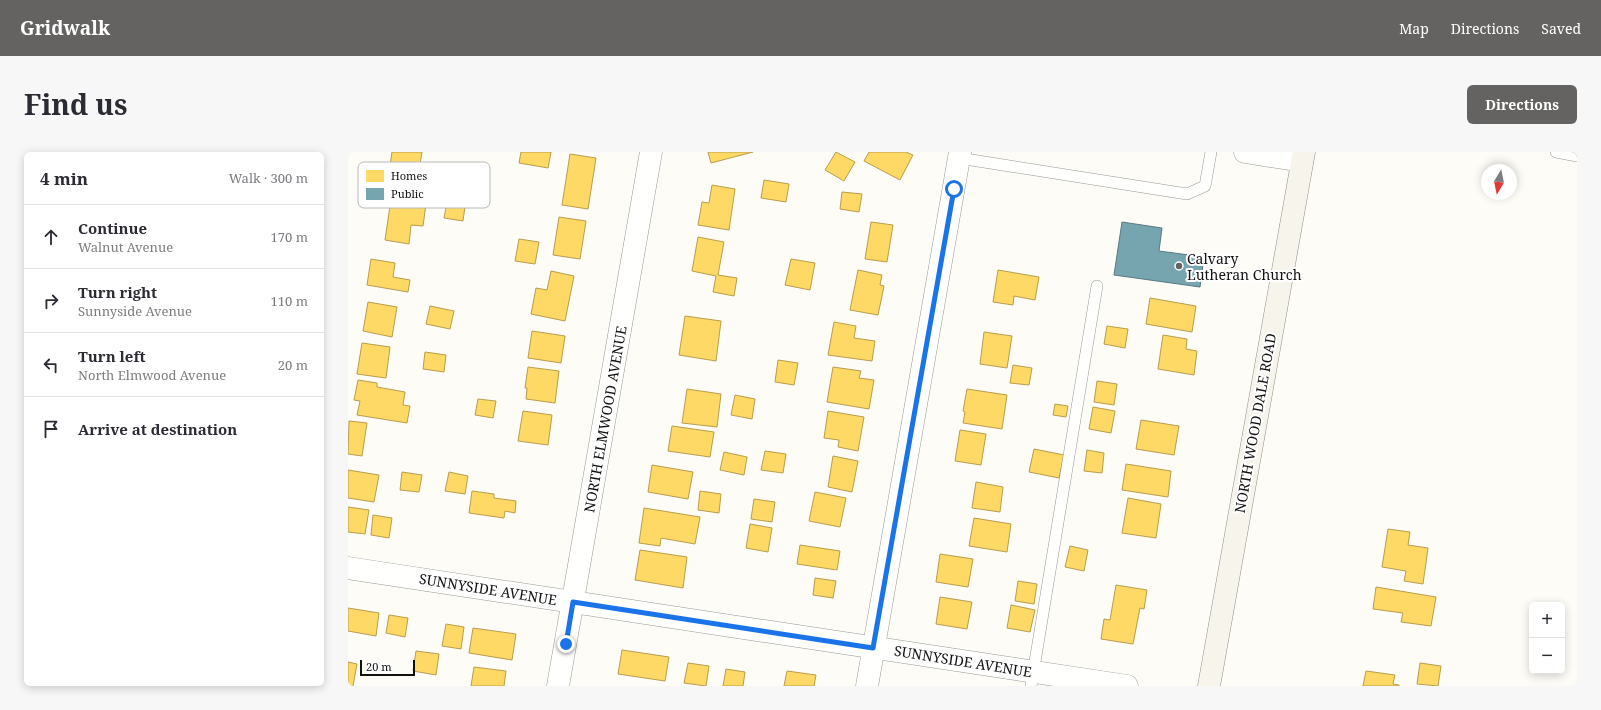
<!DOCTYPE html>
<meta charset="utf-8">
<style>
:root{--surface:#fff;--page:#f7f7f7;--text:#2b2b33;--muted:#7c7c81;--line:#e1e1e2;--accent:#646362}
body{margin:0;font-family:"Noto Serif",serif;background:var(--page);color:var(--text)}
.controls{position:absolute;right:12px;bottom:12px;display:grid;overflow:hidden;border-radius:6px;box-shadow:0 2px 10px #0003}
.controls button{width:36px;height:36px;display:grid;place-items:center;padding:0;border:0;border-bottom:1px solid var(--line);background:var(--surface);color:var(--text);font:20px sans-serif}
.compass{position:absolute;left:1133px;top:12px;width:36px;height:36px;border-radius:50%;background:var(--surface);box-shadow:0 2px 10px #0003;rotate:190deg}
.scale{position:absolute;left:12px;bottom:10px;width:55px;box-sizing:border-box;padding-left:4px;border:2px solid #111;border-top:0;font-size:11px;line-height:14px;white-space:nowrap;color:#111;-webkit-text-stroke:3px #fff;paint-order:stroke}
.stop{position:absolute;width:12px;height:12px;margin:-9px;border:3px solid #1a73e8;border-radius:50%;background:#fff}
.stop.end{background:#1a73e8;border-color:#fff;box-shadow:0 1px 4px #0008}
.list{margin:0;padding:0;list-style:none}
h2{display:flex;justify-content:space-between;align-items:center;height:52px;margin:0;padding:0 16px;font-size:17px}
h2 small{font-size:13px;font-weight:400;color:var(--muted)}
.list li{display:grid;grid-template-columns:26px 1fr auto;gap:12px;align-items:center;box-sizing:border-box;height:64px;padding:0 16px;border-top:1px solid var(--line)}
.list b{display:block;font-size:15px;white-space:nowrap}
.list p{margin:0;font-size:13px;white-space:nowrap;color:var(--muted)}
.list em{font-size:13px;font-style:normal;color:var(--muted)}
.icon{flex:none;width:22px;height:22px;fill:none;stroke:currentColor;stroke-width:2;stroke-linecap:round;stroke-linejoin:round}
.map{position:relative;flex:none;width:1229px;height:534px;overflow:hidden;border-radius:6px}
header{display:flex;align-items:center;gap:24px;box-sizing:border-box;height:56px;padding:0 20px;background:var(--accent);color:#fff}
header strong{font-size:19px}
nav{display:flex;gap:22px;margin-inline-start:auto;font-size:14px}
.intro{display:flex;align-items:center;justify-content:space-between;box-sizing:border-box;height:96px;padding:0 24px}
h1{margin:0;font-size:28px}
.button{padding:10px 18px;border-radius:6px;background:var(--accent);color:#fff;font-size:14px;font-weight:700}
main{display:flex;gap:24px;padding:0 24px}
aside{flex:1;background:var(--surface);border-radius:6px;box-shadow:0 2px 10px #0003}
.map>svg:first-child{display:block}
.homes{fill:#ffd966;stroke:#b89d4c}
.public{fill:#76a5af;stroke:#587980}
.lines{fill:none;stroke-linecap:round;stroke-linejoin:round}
.service-casing{stroke:#979795;stroke-width:12}
.minor-casing{stroke:#979795;stroke-width:23}
.secondary-casing{stroke:#8e8d8b;stroke-width:23}
.service{stroke:#fffffe;stroke-width:11}
.minor{stroke:#fffffe;stroke-width:22}
.secondary{stroke:#f6f4eb;stroke-width:22}
.route{stroke:#1a73e8;stroke-width:5}
.poi-dot{fill:#646362;stroke:#fff;stroke-width:1.5}
.labels{text-anchor:middle;dominant-baseline:central;stroke-width:4;stroke-linejoin:round;paint-order:stroke}
.poi-label{font-size:14px;fill:#111;stroke:#fff;text-anchor:start}
.street-label{font-size:14px;fill:#111;stroke:#fff}
.key{fill:#fff;stroke:#b8b8b8;stroke-width:1}
.key-label{font-size:11px;fill:#111}
</style>
<header>
<strong>Gridwalk</strong>
<nav><a>Map</a><a>Directions</a><a>Saved</a></nav>
</header>
<div class="intro"><h1>Find us</h1><a class="button">Directions</a></div>
<main>
<aside>
<h2>4 min<small>Walk · 300 m</small></h2>
<ul class="list">
<li><svg class="icon" aria-label="ahead" viewBox="0 0 24 24"><path d="M12 20V5M6 11l6-6 6 6"/></svg><div><b>Continue</b><p>Walnut Avenue</p></div><em>170 m</em></li>
<li><svg class="icon" aria-label="right" viewBox="0 0 24 24"><path d="M7 20v-9h11M14 6l5 5-5 5"/></svg><div><b>Turn right</b><p>Sunnyside Avenue</p></div><em>110 m</em></li>
<li><svg class="icon" aria-label="left" viewBox="0 0 24 24"><path d="M17 20v-9H6M10 6l-5 5 5 5"/></svg><div><b>Turn left</b><p>North Elmwood Avenue</p></div><em>20 m</em></li>
<li><svg class="icon" aria-label="arrive" viewBox="0 0 24 24"><path d="M6 21V4h12l-3 4 3 4H6"/></svg><div><b>Arrive at destination</b></div></li>
</ul>
</aside>
<div class="map">
<svg width="1229" height="534" viewBox="0 0 1229 534">
<rect width="100%" height="100%" fill="#fdfcf7"/>
<path class="homes" d="M44 0H74L70 25 41 21Z
M173 0H203L200 16 171 11Z
M360 0H405L363 11Z
M488 0 507 10 496 29 477 18Z
M521 0H558L565 3 552 28 516 9Z
M222 2 248 6 240 57 214 53Z
M416 28 441 32 438 50 413 46Z
M364 33 387 37 381 78 350 73 354 50 361 51Z
M494 40 514 42 511 60 492 57Z
M100 44 118 47 115 69 96 66Z
M43 47 78 52 75 74 63 73 61 92 37 88Z
M211 65 238 69 232 107 205 103Z
M523 70 545 73 539 110 517 107Z
M350 85 376 90 370 123 389 126 386 144 365 140 368 124 344 119Z
M171 87 191 90 187 112 167 109Z
M23 107 47 111 45 125 62 128 60 140 19 133Z
M443 107 467 111 462 138 437 133Z
M510 118 534 123 532 133 536 134 530 163 502 158Z
M650 118 691 125 687 148 666 144 665 153 645 150Z
M203 119 226 124 217 169 183 162 188 136 199 138Z
M802 146 848 154 844 180 798 172Z
M20 150 49 155 44 185 15 179Z
M82 154 106 159 102 177 78 172Z
M337 164 373 169 368 209 331 203Z
M486 170 508 174 506 186 527 189 524 209 480 203Z
M759 174 780 177 777 196 756 192Z
M184 179 217 184 213 211 180 206Z
M636 180 664 184 659 216 632 212Z
M815 183 839 187 838 197 849 199 846 223 810 217Z
M14 191 42 195 38 226 9 222Z
M77 200 98 203 96 220 75 217Z
M430 208 450 211 446 233 427 230Z
M665 213 684 216 681 233 662 231Z
M180 215 211 219 207 251 178 247 179 236H177Z
M485 215 513 219 511 226 526 228 521 257 479 250Z
M10 228 29 231V235L57 240 55 253 62 254 59 271 9 263 12 249 6 248Z
M749 229 769 232 766 253 746 250Z
M339 237 373 242 369 275 334 271Z
M619 237 659 243 654 277 615 271 617 260 615 259Z
M387 243 407 247 404 267 383 263Z
M130 247 148 249 145 266 127 263Z
M707 252 720 254 718 265 705 263Z
M745 255 767 259 763 281 741 277Z
M175 259 204 263 200 293 170 289Z
M480 259 516 265 510 299 490 295 491 288 476 286Z
M793 268 831 274 826 303 788 297Z
M1 269 19 271 14 304 0 302Z
M324 274 366 280 362 305 320 299Z
M612 278 638 282 633 313 607 309Z
M686 297 716 303 711 326 681 320Z
M739 298 756 301 754 321 736 319Z
M417 299 438 302 435 321 413 318Z
M376 300 399 305 396 323 372 318Z
M485 304 510 309 504 340 480 335Z
M778 312 823 319 820 345 774 338Z
M304 313 345 320 340 347 300 340Z
M0 318 31 323 26 350 0 346Z
M54 320 74 323 71 340 52 338Z
M101 320 120 324 117 342 97 339Z
M628 330 655 335 652 360 624 356Z
M124 339 146 342V346L168 349 167 361 157 359 156 366 121 361Z
M352 339 373 342 371 361 350 358Z
M467 340 498 346 492 375 461 369Z
M780 346 813 352 808 386 774 381Z
M406 347 427 350 424 370 403 367Z
M0 355 21 358 17 382 0 380Z
M296 356 352 365 347 392 313 386 312 394 291 391Z
M25 363 44 366 41 386 23 383Z
M626 366 663 372 659 400 621 394Z
M402 372 424 376 420 400 398 396Z
M1040 377 1062 380 1060 393 1080 396 1075 432 1056 429 1058 419 1034 415Z
M452 393 492 399 489 418 449 412Z
M722 394 740 398 736 419 717 415Z
M292 398 339 405 335 436 287 428Z
M592 402 625 407 620 435 588 430Z
M467 426 488 429 485 446 465 443Z
M670 429 689 432 686 452 667 449Z
M768 433 799 438 796 457 792 456 785 492 753 487 756 467 762 468Z
M1028 435 1088 445 1083 474 1053 470 1055 461 1025 457Z
M592 445 624 450 619 477 588 472Z
M663 453 687 458 682 480 659 476Z
M0 456 31 461 28 484 0 479Z
M41 463 60 466 57 485 38 481Z
M98 472 116 475 113 497 94 494Z
M125 476 168 482 164 508 121 501Z
M274 498 321 505 317 529 270 522Z
M68 499 91 502 88 523 65 519Z
M0 510 9 512 5 534H0Z
M340 511 361 514 358 534 336 531Z
M1072 511 1093 514 1090 534 1069 532Z
M126 515 158 519 156 534H123Z
M378 517 397 520 395 534H375Z
M439 519 468 523 466 534H436Z
M1018 519 1047 523 1045 532 1051 533V534H1015Z"/>
<path class="public" d="M774 70 814 76 811 99 856 105 852 135 766 123Z"/>
<g class="lines">
<g class="service-casing">
<path id="service" d="M1208 0 1229 4
M611 6 839 42 857 34 863 0
M683 534 749 134"/>
</g>
<g class="minor-casing">
<path id="minor" d="M897 0 954 9
M0 416 779 534
M210 534 303 0
M519 534 612 0"/>
</g>
<g class="secondary-casing">
<path id="secondary" d="M861 534 956 0"/>
</g>
<use href="#service" class="service"/>
<use href="#minor" class="minor"/>
<use href="#secondary" class="secondary"/>
</g>
<g class="lines">
<path class="route" d="M218 492 225 450 525 496 606 37"/>
</g>
<circle class="poi-dot" cx="831" cy="114" r="4"/>
<g class="labels">
<g class="poi-label">
<text x="839" y="106">Calvary<tspan x="839" dy="16">Lutheran Church</tspan></text>
</g>
<g class="street-label">
<text transform="translate(257 267) rotate(-80)">NORTH ELMWOOD AVENUE</text>
<text transform="translate(907 271) rotate(-80)">NORTH WOOD DALE ROAD</text>
<text transform="translate(140 437) rotate(9)">SUNNYSIDE AVENUE</text>
<text transform="translate(615 509) rotate(9)">SUNNYSIDE AVENUE</text>
</g>
</g>
<rect x="10" y="10" width="132" height="46" rx="6" class="key"/>
<rect x="18" y="18" width="18" height="12" fill="#ffd966"/>
<rect x="18" y="36" width="18" height="12" fill="#76a5af"/>
<g class="key-label">
<text x="43" y="28">Homes</text>
<text x="43" y="46">Public</text>
</g>
</svg>
<div class="controls">
<button>+</button>
<button>−</button>
</div>
<svg class="compass" viewBox="-18 -18 36 36"><path d="M0-13l5 13h-10z" fill="#e53935"/><path d="M0 13l5-13h-10z" fill="#7c7c81"/></svg>
<div class="scale">20 m</div>
<div class="stop" style="left:606px;top:37px"></div>
<div class="stop end" style="left:218px;top:492px"></div>
</div>
</main>
